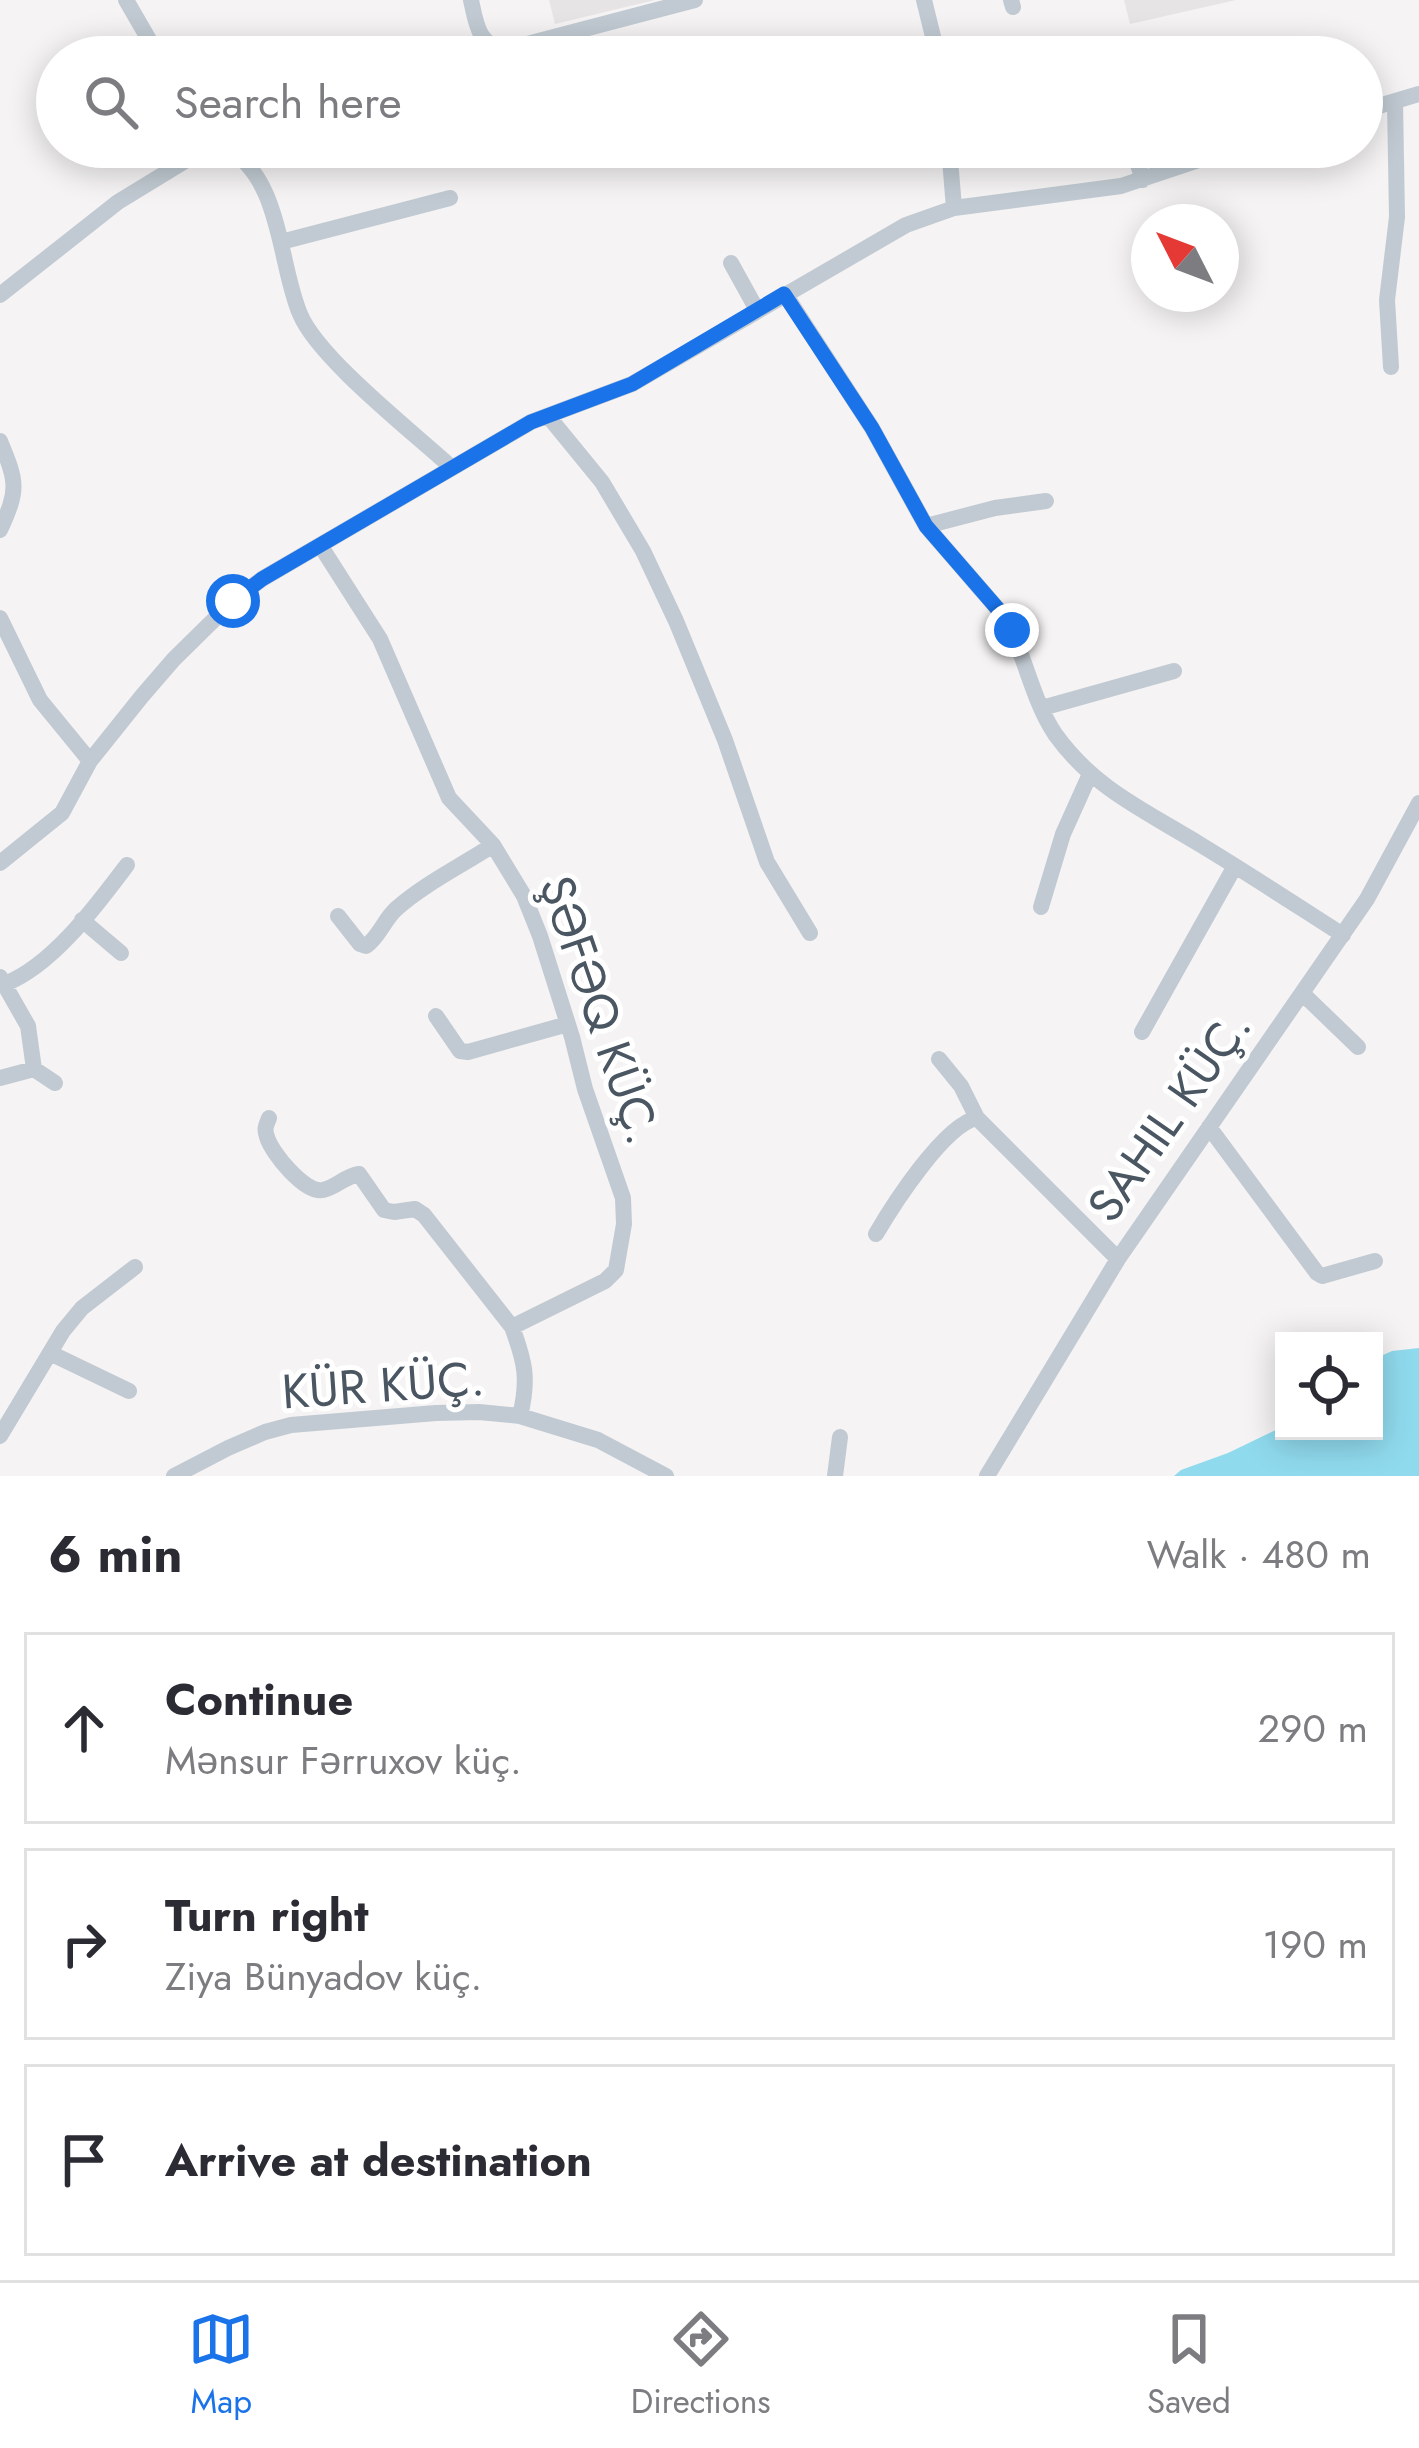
<!DOCTYPE html>
<meta charset="utf-8">
<style>
:root{--surface:#fff;--page:#f2f2f3;--text:#2b2b33;--muted:#7c7c81;--line:#e1e1e2;--accent:#1a73e8}
body{margin:0;font-family:Jost,sans-serif;background:var(--page);color:var(--text)}
.controls{position:absolute;right:36px;bottom:36px;display:grid;overflow:hidden;border-radius:0px;box-shadow:0 6px 30px #0003}
.controls button{width:108px;height:108px;display:grid;place-items:center;padding:0;border:0;border-bottom:3px solid var(--line);background:var(--surface);color:var(--text);font:60px sans-serif}
.compass{position:absolute;left:1131px;top:204px;width:108px;height:108px;border-radius:50%;background:var(--surface);box-shadow:0 6px 30px #0003;rotate:312deg}
.stop{position:absolute;width:36px;height:36px;margin:-27px;border:9px solid #1a73e8;border-radius:50%;background:#fff}
.stop.end{background:#1a73e8;border-color:#fff;box-shadow:0 3px 12px #0008}
.list{margin:0;padding:0;list-style:none}
h2{display:flex;justify-content:space-between;align-items:center;height:156px;margin:0;padding:0 48px;font-size:51px}
h2 small{font-size:39px;font-weight:400;color:var(--muted)}
.list li{display:grid;grid-template-columns:78px 1fr auto;gap:36px;align-items:center;box-sizing:border-box;height:192px;margin:0 24px 24px;padding:0 24px;border:3px solid var(--line);border-radius:0px}
.list b{display:block;font-size:45px;white-space:nowrap}
.list p{margin:0;font-size:39px;white-space:nowrap;color:var(--muted)}
.list em{font-size:39px;font-style:normal;color:var(--muted)}
.icon{flex:none;width:66px;height:66px;fill:none;stroke:currentColor;stroke-width:2;stroke-linecap:round;stroke-linejoin:round}
.map{position:relative;flex:none;width:1419px;height:1476px;overflow:hidden}
.search{position:absolute;background:var(--surface);box-shadow:0 6px 30px #0003;left:36px;right:36px;top:36px;height:132px;display:flex;align-items:center;gap:30px;box-sizing:border-box;padding:0 42px;border-radius:66px;color:var(--muted);font-size:45px}
.sheet{height:804px;background:var(--surface)}
nav{display:flex;justify-content:space-around;align-items:center;box-sizing:border-box;height:168px;border-top:3px solid var(--line);background:var(--surface);font-size:33px;color:var(--muted)}
nav a{display:grid;justify-items:center;gap:6px}
nav .on{color:var(--accent)}
.map>svg:first-child{display:block}
.education{fill:#e6e4e5}
.water{fill:#90daee}
.lines{fill:none;stroke-linecap:round;stroke-linejoin:round}
.minor{stroke:#c1cad2;stroke-width:16}
.route{stroke:#1a73e8;stroke-width:15}
.labels{text-anchor:middle;dominant-baseline:central;stroke-width:10;stroke-linejoin:round;paint-order:stroke}
.street-label{font-size:48px;fill:#4a5661;stroke:#fff}
</style>
<div class="map">
<svg width="1419" height="1476" viewBox="0 0 1419 1476">
<rect width="100%" height="100%" fill="#f5f3f3"/>
<path class="education" d="M549 0H655L555 24Z
M1124 0H1236L1130 24Z"/>
<path class="water" d="M1419 1348V1476H1174L1181 1470 1228 1453 1284 1426V1431H1374V1359L1392 1351Z"/>
<g class="lines">
<path class="minor" d="M126 0 159 57
M471 0C476 24 479 49 508 49L695 0
M924 0 938 57
M1011 0 1013 7
M1362 111 1419 94
M225 147C282 177 278 262 300 314 318 358 413 432 451 467
M949 147 954 208
M1132 147 1143 180
M281 242 450 198
M731 263 757 310
M785 294 872 428 926 526 1003 615C1025 652 1031 698 1055 734 1094 789 1146 811 1201 845 1249 874 1296 905 1343 935
M0 295 118 202 208 147
M1391 367 1387 300 1397 217 1395 102
M548 416 602 482 643 551 676 621 725 740 767 862 810 933
M0 441C17 482 19 489 0 530
M926 526 995 508 1046 501
M320 545 380 639 449 798 493 845 524 896 540 936 572 1037 585 1089 623 1198 624 1224 616 1270 605 1281 512 1327C525 1362 529 1379 520 1416
M0 618 40 700 90 761
M1042 708 1174 671
M0 863 62 813 90 761 142 696 174 659 233 601 262 579 531 422 632 384 906 225 954 208 1121 186 1238 147
M1041 907 1063 834 1090 774
M338 916 360 944 366 946C379 937 384 920 396 909 424 884 461 866 493 845
M82 920 121 953
M0 977 28 1026 34 1069 55 1083
M5 984C53 965 96 906 127 865
M1302 993 1358 1047
M436 1016 460 1051 468 1052 568 1024
M1142 1032 1235 866
M939 1059 961 1086 977 1118
M0 1078 34 1069
M269 1118C266 1126 264 1128 267 1137 271 1152 305 1194 323 1190 337 1187 345 1176 359 1174L384 1210 394 1212 415 1209 424 1215 512 1327
M1209 1127 1317 1273 1322 1276 1375 1261
M876 1234C893 1205 944 1125 977 1118L1118 1259
M50 1353 129 1391
M0 1436 63 1331 82 1308 135 1267
M174 1476 228 1448 265 1432 291 1425 436 1413 479 1412 520 1416 598 1440 666 1476
M835 1476 840 1437
M987 1476 1118 1259 1367 899 1419 803"/>
</g>
<g class="lines">
<path class="route" d="M233 601 262 579 531 422 632 384 784 294 872 428 926 526 1003 615 1012 630"/>
</g>
<g class="labels">
<g class="street-label">
<text transform="translate(600 1010) rotate(71)">ŞƏFƏQ KÜÇ.</text>
<text transform="translate(1169 1116) rotate(-55)">SAHIL KÜÇ.</text>
<text transform="translate(383 1385) rotate(-4)">KÜR KÜÇ.</text>
</g>
</g>
</svg>
<div class="controls">
<button><svg class="icon" aria-label="locate" viewBox="0 0 24 24"><circle cx="12" cy="12" r="6"/><path d="M12 2v4M12 18v4M2 12h4M18 12h4"/></svg></button>
</div>
<svg class="compass" viewBox="-18 -18 36 36"><path d="M0-13l5 13h-10z" fill="#e53935"/><path d="M0 13l5-13h-10z" fill="#7c7c81"/></svg>
<div class="stop" style="left:233px;top:601px"></div>
<div class="stop end" style="left:1012px;top:630px"></div>
<div class="search"><svg class="icon" aria-label="search" viewBox="0 0 24 24"><circle cx="10" cy="10" r="6"/><path d="M15 15l6 6"/></svg>Search here</div>
</div>
<section class="sheet">
<h2>6 min<small>Walk · 480 m</small></h2>
<ul class="list">
<li><svg class="icon" aria-label="ahead" viewBox="0 0 24 24"><path d="M12 20V5M6 11l6-6 6 6"/></svg><div><b>Continue</b><p>Mənsur Fərruxov küç.</p></div><em>290 m</em></li>
<li><svg class="icon" aria-label="right" viewBox="0 0 24 24"><path d="M7 20v-9h11M14 6l5 5-5 5"/></svg><div><b>Turn right</b><p>Ziya Bünyadov küç.</p></div><em>190 m</em></li>
<li><svg class="icon" aria-label="arrive" viewBox="0 0 24 24"><path d="M6 21V4h12l-3 4 3 4H6"/></svg><div><b>Arrive at destination</b></div></li>
</ul>
</section>
<nav>
<a class="on"><svg class="icon" aria-label="map" viewBox="0 0 24 24"><path d="M3 6l6-2 6 2 6-2v14l-6 2-6-2-6 2zM9 4v14M15 6v14"/></svg>Map</a>
<a><svg class="icon" aria-label="directions" viewBox="0 0 24 24"><path d="M12 3l9 9-9 9-9-9zM9 14v-3h6M13 9l2 2-2 2"/></svg>Directions</a>
<a><svg class="icon" aria-label="saved" viewBox="0 0 24 24"><path d="M7 4h10v16l-5-4-5 4z"/></svg>Saved</a>
</nav>
